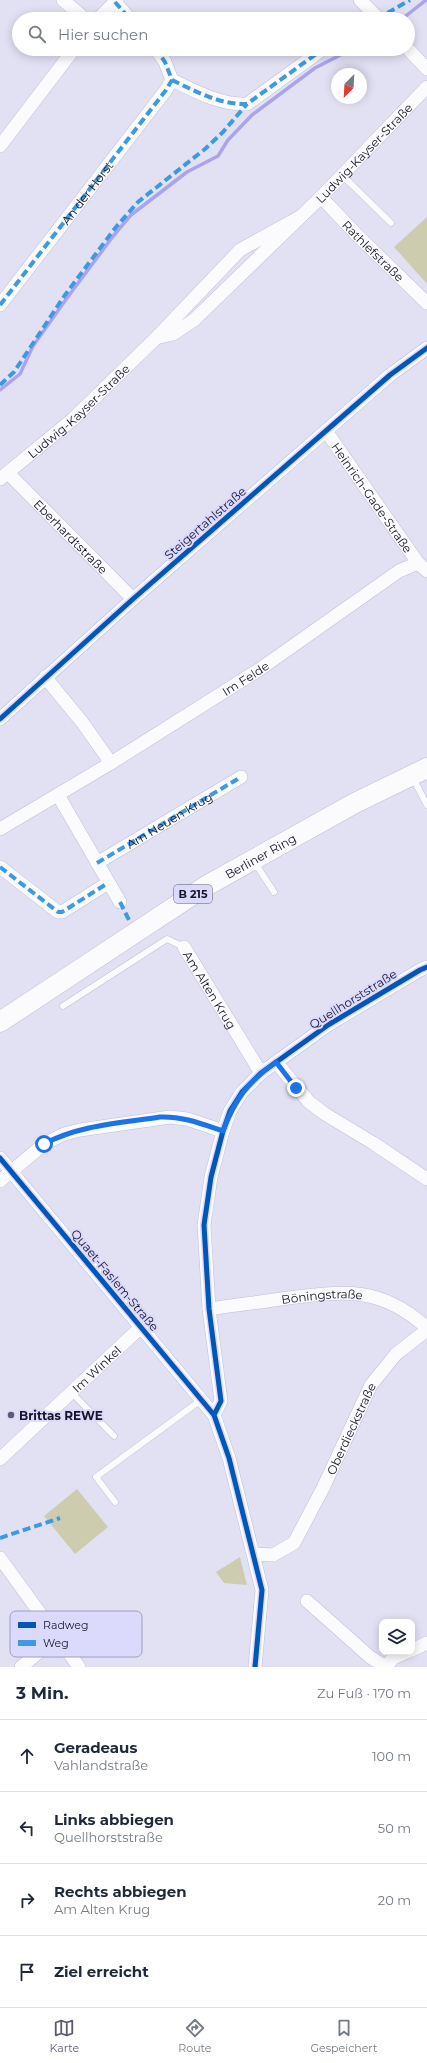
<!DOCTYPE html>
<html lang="de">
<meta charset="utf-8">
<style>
:root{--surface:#fff;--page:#f6f6f7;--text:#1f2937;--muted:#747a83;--line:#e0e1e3;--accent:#5f5c70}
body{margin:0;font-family:Montserrat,sans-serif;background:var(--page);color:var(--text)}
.controls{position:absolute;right:12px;bottom:12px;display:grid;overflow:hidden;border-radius:8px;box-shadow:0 2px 10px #0003}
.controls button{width:36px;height:36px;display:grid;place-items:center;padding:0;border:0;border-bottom:1px solid var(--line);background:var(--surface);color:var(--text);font:20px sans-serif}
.compass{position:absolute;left:331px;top:68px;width:36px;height:36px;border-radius:50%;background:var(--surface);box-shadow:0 2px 10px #0003;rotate:204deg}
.stop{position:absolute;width:12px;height:12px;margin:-9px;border:3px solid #1a73e8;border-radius:50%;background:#fff}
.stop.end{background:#1a73e8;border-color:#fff;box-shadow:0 1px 4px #0008}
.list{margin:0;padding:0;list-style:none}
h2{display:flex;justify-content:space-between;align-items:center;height:52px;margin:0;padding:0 16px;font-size:17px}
h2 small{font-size:13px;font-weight:400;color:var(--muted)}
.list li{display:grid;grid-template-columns:26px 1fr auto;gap:12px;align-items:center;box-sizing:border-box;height:72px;padding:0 16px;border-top:1px solid var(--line)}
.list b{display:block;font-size:15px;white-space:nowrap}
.list p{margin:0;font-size:13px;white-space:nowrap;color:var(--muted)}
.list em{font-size:13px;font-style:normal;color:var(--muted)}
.icon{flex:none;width:22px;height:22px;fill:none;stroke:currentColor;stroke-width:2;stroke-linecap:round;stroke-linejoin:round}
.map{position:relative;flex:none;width:427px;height:1667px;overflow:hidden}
.search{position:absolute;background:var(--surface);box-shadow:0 2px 10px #0003;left:12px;right:12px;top:12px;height:44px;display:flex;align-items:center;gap:10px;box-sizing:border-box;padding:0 14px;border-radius:22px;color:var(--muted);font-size:15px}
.sheet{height:340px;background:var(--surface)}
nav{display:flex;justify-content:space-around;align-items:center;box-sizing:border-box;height:56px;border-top:1px solid var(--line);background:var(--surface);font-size:11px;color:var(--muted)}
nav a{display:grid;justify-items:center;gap:2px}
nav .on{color:var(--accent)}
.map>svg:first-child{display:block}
.green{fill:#cdccaf}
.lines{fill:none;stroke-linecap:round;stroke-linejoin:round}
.stream{stroke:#aca3ee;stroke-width:3.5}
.lane-casing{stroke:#c0bed1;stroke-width:7}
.street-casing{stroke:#c0bed1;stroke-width:14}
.primary-casing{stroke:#c0bed1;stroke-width:21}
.lane{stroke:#fbfafd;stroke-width:6}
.street{stroke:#fbfafd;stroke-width:13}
.primary{stroke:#fbfafd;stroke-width:20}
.quiet{stroke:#3b9ae1;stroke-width:4;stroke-dasharray:8 4;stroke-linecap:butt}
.cycleway-casing{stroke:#dbd9fc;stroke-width:8}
.cycleway{stroke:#0057b8;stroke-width:5}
.route{stroke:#1a73e8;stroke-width:5}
.poi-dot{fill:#5f5c70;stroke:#dbd9fc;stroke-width:1.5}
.labels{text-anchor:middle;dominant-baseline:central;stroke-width:4;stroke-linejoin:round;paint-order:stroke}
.shield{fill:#dbd9fc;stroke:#525068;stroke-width:1}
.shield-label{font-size:11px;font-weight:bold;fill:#181529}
.street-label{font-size:12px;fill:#181529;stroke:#dbd9fc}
.poi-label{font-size:12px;font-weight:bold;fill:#181529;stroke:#dbd9fc;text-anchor:start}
.key{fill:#dbd9fc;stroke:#a09ebd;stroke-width:1}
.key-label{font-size:11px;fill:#181529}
</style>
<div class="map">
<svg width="427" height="1667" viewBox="0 0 427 1667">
<rect width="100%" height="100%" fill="#e2e1f4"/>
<path class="green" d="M427 217V284L394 247Z
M77 1489 108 1527 75 1554 44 1516Z
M240 1557 247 1585 224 1583 216 1572Z"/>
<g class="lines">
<path class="stream" d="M402 19 426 0
M0 390 20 374 33 346 67 298 114 235 131 215 187 172 218 156 228 140 252 115 315 68 352 49"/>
<g class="lane-casing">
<path id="lane" d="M341 174 391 223
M413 778 427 805
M255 863 274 892
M63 1006 167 939 184 947
M72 1393 114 1436
M115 1502 96 1477 201 1400"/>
</g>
<g class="street-casing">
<g id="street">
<path d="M63 0 85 19"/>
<path d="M360 0 379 19"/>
<path d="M115 2 130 19"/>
<path d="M98 19 117 0"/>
<path d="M408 49 427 69"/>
<path d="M172 80C195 91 220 105 247 104L323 49"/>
<path d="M0 146 74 49"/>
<path id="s1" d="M321 197 358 236 427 303"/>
<path d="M0 305 166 90 172 80 165 62 156 49"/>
<path id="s2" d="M156 338 173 334 194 320 321 197 427 87"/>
<path id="s3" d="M326 431 418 563"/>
<path id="s4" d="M9 474 133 599"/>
<path id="s5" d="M0 479 73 419 155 339 240 250 298 218"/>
<path d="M45 677 82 722 111 763"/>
<path d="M0 719 133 599 390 375 427 348"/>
<path d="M58 795 120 902"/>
<path id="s6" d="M0 829 111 763 260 669 399 571 418 563 427 571"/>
<path d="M97 863 241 777"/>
<path d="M0 867 58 912H62L108 883"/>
<path id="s7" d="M184 947 261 1073"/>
<path d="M276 1062 309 1102 325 1114 373 1143 427 1179"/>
<path d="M0 1158 214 1415 229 1458 262 1590 255 1667"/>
<path d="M0 1181 44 1144 64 1134 80 1130 170 1117 187 1119 223 1131"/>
<path id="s8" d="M209 1309C235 1305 261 1302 288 1298 345 1291 381 1286 427 1328"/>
<path d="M214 1415 221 1401 209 1309 204 1225 211 1177 223 1131 230 1111 242 1092 261 1073 328 1025 420 970 427 967"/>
<path id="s9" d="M0 1459 141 1327"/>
<path id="s10" d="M254 1554 273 1555 294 1543 323 1488 371 1385 396 1354 427 1330"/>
<path d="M0 1558 79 1667"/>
<path d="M307 1601 370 1657 386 1667"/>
<path d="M412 1650 427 1643"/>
<path d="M21 1667 57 1637"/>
<path d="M386 1667 393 1658 407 1652"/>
</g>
</g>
<g class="primary-casing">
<g id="primary">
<path id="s11" d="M0 1022 206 886 355 803 427 768"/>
</g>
</g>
<use href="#lane" class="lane"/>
<use href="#street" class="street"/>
<use href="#primary" class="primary"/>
<g class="quiet">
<path d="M115 2 130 19"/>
<path d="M377 19 410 0"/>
<path d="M172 80C195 91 220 105 247 104L323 49"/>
<path id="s12" d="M0 305 166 90 172 80 165 62 156 49"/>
<path d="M0 385 14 372 65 295 116 227 138 202 205 149 223 132 247 104"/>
<path id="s13" d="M97 863 241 777"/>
<path d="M0 867 58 912H62L108 883"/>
<path d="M120 902 129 920"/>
<path d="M0 1538 60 1518"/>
</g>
<g class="cycleway-casing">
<path id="cycleway" d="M0 719 133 599 390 375 427 348
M0 1158 214 1415 229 1458 262 1590 255 1667
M214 1415 221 1401 209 1309 204 1225 211 1177 223 1131 230 1111 242 1092 261 1073 328 1025 420 970 427 967"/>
</g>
<use href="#cycleway" class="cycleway"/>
</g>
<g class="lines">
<path class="route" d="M44 1144C79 1125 121 1123 160 1117 182 1116 202 1124 223 1131 235 1099 248 1082 276 1062L296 1088"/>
</g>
<circle class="poi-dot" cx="11" cy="1415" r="4"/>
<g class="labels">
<rect class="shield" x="174" y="885" width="38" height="18" rx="3"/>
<g class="shield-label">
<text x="193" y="894">B 215</text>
</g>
<g class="street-label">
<text stroke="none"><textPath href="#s2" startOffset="281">Ludwig-Kayser-Straße</textPath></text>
<text stroke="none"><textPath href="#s12" startOffset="142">An der Horst</textPath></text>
<text stroke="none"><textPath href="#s1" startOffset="75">Rathlefstraße</textPath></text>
<text stroke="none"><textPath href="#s5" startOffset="104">Ludwig-Kayser-Straße</textPath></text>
<text stroke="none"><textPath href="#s3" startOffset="81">Heinrich-Gade-Straße</textPath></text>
<text transform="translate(205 523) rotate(-41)">Steigertahlstraße</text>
<text stroke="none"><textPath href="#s4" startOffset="88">Eberhardtstraße</textPath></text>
<text stroke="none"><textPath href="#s6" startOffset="288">Im Felde</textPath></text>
<text stroke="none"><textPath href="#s13" startOffset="84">Am Neuen Krug</textPath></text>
<text stroke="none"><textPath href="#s11" startOffset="309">Berliner Ring</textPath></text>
<text stroke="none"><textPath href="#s7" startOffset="50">Am Alten Krug</textPath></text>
<text transform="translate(353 999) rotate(-32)">Quellhorststraße</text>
<text transform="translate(115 1280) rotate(50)">Quaet-Faslem-Straße</text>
<text stroke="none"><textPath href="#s8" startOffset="114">Böningstraße</textPath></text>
<text stroke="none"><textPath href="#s9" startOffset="132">Im Winkel</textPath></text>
<text stroke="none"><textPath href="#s10" startOffset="171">Oberdieckstraße</textPath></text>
</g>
<g class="poi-label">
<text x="19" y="1415">Brittas REWE</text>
</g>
</g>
<rect x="10" y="1611" width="132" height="46" rx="6" class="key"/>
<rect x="18" y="1622" width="18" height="6" fill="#0057b8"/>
<rect x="18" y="1640" width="18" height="6" fill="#3b9ae1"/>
<g class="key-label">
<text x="43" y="1629">Radweg</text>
<text x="43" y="1647">Weg</text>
</g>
</svg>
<div class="controls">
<button><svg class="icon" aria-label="layers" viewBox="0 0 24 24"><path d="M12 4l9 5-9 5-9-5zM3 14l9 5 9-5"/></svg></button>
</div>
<svg class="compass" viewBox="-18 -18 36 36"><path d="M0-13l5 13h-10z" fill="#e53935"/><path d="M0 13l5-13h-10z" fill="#747a83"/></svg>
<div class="stop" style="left:44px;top:1144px"></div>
<div class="stop end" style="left:296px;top:1088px"></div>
<div class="search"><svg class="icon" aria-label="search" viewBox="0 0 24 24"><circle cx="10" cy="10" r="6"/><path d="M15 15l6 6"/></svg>Hier suchen</div>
</div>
<section class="sheet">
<h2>3 Min.<small>Zu Fuß · 170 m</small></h2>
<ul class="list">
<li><svg class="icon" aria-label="ahead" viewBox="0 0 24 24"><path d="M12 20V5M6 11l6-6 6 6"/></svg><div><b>Geradeaus</b><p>Vahlandstraße</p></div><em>100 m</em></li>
<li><svg class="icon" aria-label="left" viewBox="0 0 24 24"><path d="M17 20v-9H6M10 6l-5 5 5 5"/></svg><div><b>Links abbiegen</b><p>Quellhorststraße</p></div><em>50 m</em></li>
<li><svg class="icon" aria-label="right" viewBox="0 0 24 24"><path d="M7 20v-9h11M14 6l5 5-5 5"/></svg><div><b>Rechts abbiegen</b><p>Am Alten Krug</p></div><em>20 m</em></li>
<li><svg class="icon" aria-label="arrive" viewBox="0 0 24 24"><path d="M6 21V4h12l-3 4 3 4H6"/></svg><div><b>Ziel erreicht</b></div></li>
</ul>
</section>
<nav>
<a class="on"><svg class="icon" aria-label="map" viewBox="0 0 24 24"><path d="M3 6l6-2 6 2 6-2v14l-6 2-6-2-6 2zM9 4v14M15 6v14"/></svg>Karte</a>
<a><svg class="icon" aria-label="directions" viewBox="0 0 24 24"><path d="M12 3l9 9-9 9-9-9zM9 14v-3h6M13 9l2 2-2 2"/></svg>Route</a>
<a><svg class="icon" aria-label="saved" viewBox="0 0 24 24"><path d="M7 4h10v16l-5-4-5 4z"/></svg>Gespeichert</a>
</nav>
